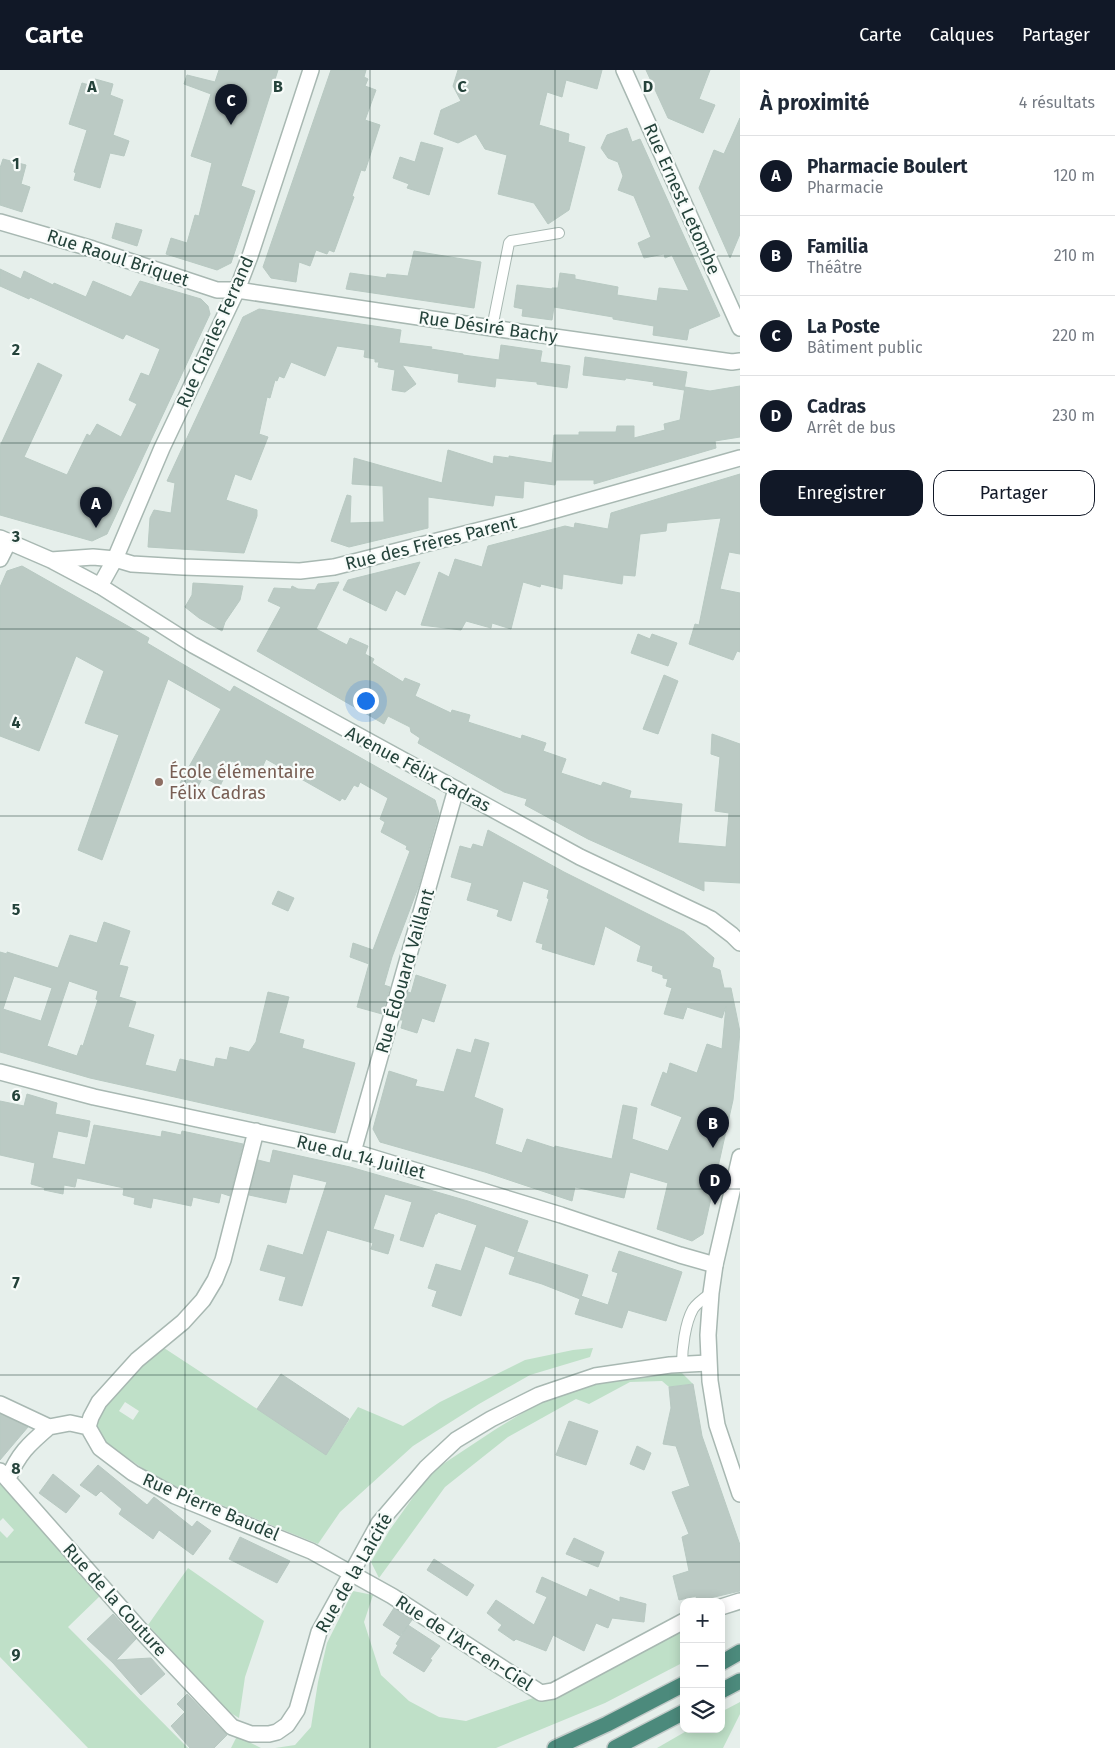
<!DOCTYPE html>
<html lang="fr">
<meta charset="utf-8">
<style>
:root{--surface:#fff;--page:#f2f2f3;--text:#1f2937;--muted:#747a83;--line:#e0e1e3;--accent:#111827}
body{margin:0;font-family:"Fira Sans",sans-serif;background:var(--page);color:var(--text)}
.controls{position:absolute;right:15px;bottom:15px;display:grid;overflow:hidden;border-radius:10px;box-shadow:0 2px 12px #0003}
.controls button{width:45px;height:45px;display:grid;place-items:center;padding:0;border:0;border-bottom:1px solid var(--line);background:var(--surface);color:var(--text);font:25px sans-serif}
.you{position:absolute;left:365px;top:630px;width:18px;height:18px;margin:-12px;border:4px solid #fff;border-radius:50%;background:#1a73e8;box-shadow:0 0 0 8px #1a73e833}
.badge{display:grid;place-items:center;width:32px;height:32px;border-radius:50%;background:var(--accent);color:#fff;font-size:16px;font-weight:700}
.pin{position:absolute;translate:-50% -41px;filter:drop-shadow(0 1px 2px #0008)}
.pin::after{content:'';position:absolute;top:26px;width:18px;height:15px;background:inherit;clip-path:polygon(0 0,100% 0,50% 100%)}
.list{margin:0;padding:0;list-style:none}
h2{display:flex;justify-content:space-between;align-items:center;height:65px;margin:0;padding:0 20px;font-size:21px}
h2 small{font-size:16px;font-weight:400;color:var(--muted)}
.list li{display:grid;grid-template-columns:32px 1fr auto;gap:15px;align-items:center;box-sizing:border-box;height:80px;padding:0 20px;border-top:1px solid var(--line)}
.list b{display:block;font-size:19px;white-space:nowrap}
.list p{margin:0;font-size:16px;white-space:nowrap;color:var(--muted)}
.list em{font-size:16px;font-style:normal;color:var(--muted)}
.actions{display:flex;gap:10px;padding:15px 20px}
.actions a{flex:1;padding:11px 0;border:1px solid var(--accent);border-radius:15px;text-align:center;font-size:18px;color:var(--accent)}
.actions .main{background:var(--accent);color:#fff}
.icon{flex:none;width:28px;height:28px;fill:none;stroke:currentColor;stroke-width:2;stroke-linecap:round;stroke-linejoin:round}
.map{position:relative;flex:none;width:740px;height:1678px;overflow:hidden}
header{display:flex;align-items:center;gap:30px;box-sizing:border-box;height:70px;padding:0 25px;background:var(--accent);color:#fff}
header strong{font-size:24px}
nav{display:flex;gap:28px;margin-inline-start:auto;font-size:18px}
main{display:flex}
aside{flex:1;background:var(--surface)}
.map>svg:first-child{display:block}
.green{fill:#bfe0c8;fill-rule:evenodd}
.building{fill:#bbcac4;stroke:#b8c9c2;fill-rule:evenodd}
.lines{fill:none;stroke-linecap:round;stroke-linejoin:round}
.service-casing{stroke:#a8b8b2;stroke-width:12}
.minor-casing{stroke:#a8b8b2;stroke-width:18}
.tertiary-casing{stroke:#a8b8b2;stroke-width:18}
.trunk-casing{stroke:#c2cac8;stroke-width:18}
.service{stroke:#fff;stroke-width:10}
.minor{stroke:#fff;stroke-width:15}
.tertiary{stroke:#fff;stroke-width:15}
.trunk{stroke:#4c8a7c;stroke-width:15}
.grid{fill:none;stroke:#24423a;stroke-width:1;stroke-opacity:0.55}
.education-dot{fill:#8d6e63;stroke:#f7fbf9;stroke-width:2}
.labels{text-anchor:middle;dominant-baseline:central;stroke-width:4.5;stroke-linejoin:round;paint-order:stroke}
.street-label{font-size:18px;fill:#24423a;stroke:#f7fbf9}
.education-label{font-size:18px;fill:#785e54;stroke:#f7fbf9;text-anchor:start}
.grid-label{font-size:16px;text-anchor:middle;font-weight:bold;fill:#24423a;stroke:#f7fbf9;stroke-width:4.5;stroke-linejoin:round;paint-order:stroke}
</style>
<header>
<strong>Carte</strong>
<nav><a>Carte</a><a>Calques</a><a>Partager</a></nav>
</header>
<main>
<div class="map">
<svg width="740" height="1678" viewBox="0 0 740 1678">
<rect width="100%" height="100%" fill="#e6efeb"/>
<path class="green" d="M161 1276 326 1384 358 1337 403 1356 440 1332 525 1290 573 1280 593 1278 590 1287 530 1305 479 1334 413 1376 340 1442 318 1474 160 1410 104 1372 95 1358 96 1345 105 1331ZM125 1332 139 1341 133 1350 119 1341Z
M679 1300 693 1314 669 1317 662 1311 630 1312 589 1334 576 1329 508 1367 445 1417 379 1508 371 1492 389 1461 431 1402 496 1359 544 1330 597 1312Z
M0 1409 102 1524 68 1557 188 1678H88L0 1587V1461L7 1468 14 1460 3 1448 0 1451Z
M188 1498 264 1551 245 1607 239 1648 229 1642 148 1555Z
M353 1521 373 1525 364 1552 381 1605 409 1631 439 1647 466 1651 536 1627 543 1631H548L684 1558V1592L605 1633 496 1678H275L295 1675 311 1657 318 1612 327 1573Z
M740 1632V1644L723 1678H657L690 1659H721V1642Z
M237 1666 261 1678H231Z"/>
<path class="building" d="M219 0H278L241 116 255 121 231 193 217 200 166 184 171 168 187 173 195 145 199 146 212 93 191 86 211 24 184 14 187 5 215 12Z
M331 0H366L364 7 368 9 365 16 376 20 365 50 380 55 365 101 361 100 352 126 354 127 334 182 329 180 327 184 316 180 310 196 299 192 296 212 271 208 263 197Z
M458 0H602L597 19 566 10 562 27 547 22 539 55 569 64 568 72 585 77 569 140 548 154 534 133 498 124 507 85 485 79 476 64 458 73 434 64 441 40 461 31 453 16Z
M646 0H710L699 29 715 35 703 63 668 48Z
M95 9 113 14 110 25 123 30 113 65 129 71 124 86 110 83 100 118 74 110 76 103 74 102 87 60 69 54 82 13 93 16Z
M740 48V164L730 188 699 118 714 80 724 84Z
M627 58 632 72 640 69 720 246 689 259 687 270 653 265 654 256 613 249V247L554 237 552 250 522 246 523 239 514 237 517 215 552 219V218H558L560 203 575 205V209L618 217 617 225 657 231 659 218 689 221 672 185 665 188 664 184 644 188 638 173 651 167 634 126 618 120 623 106 618 92 608 88 601 78 607 65Z
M421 72 443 78 429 125 407 118 409 114 393 108 400 87 415 92Z
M3 89 26 95 21 114 30 117 22 142 0 135V98Z
M116 153 142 160 137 176 112 168Z
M414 181 481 192 474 238 346 219 350 203 386 208 387 204 408 206Z
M0 199 21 209 24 201 53 215 54 213 86 227 93 211 131 227 140 211 201 229 208 236 210 244 107 464 92 471 0 445V376L38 293 62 305 24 387 67 405 87 364 90 366 97 354 121 367 137 334 129 330 141 303 149 306 160 279 126 264 123 269 30 227 29 229 0 216Z
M259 239 401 260 399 273 432 277 431 279 463 284V285L499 290 501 275 542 281 540 292 570 296 567 318 537 314V312L496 308 495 317 458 312 459 304 402 295 416 314 405 322 392 320 395 300 378 297 379 292H375V289L364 287 365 280 337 276 325 306 291 292 284 308 279 306 277 311 275 310 270 328 267 327 259 364 268 367 251 410 235 404 226 430 257 440V446L244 483 148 477 150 448 154 440 171 443 175 413 167 411 238 258 243 247Z
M585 287 687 302 684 320 653 315 654 312 626 308 625 310 583 305Z
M740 316V367L715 371 716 378 594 414V410H556L555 415 524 411 523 428 495 425 493 436 428 427V458L349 477 331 471 347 425 351 426 350 453 384 452 383 416 352 414 354 388 442 413 448 380 493 394 494 386 509 388V386L552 393 554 365H579V362H616L617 356H634V368L665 360 664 354 680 350 685 317 710 321Z
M740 404V484L729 482 720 519 740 523V582L737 581 733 590 689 574 695 554 699 555 721 448 667 453 666 461 640 464 635 506 623 505 622 514 563 504 562 519 541 514 540 517 523 512 511 559 492 553 491 558 466 551 461 560 421 555 439 502 449 507 455 489 482 497 488 476 565 456 574 458 575 453 608 459 611 443Z
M420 492 405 525 396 520 386 541 343 520 348 510Z
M22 496 149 568 147 573 230 622 234 616 435 730 439 743 419 815 392 887 384 915 390 917 382 944 357 937 369 894 350 887 353 873 373 880 410 781 406 779 407 776 381 762 385 752 380 749 388 728 360 712 358 717 354 715 345 730 342 728 340 731 266 689 262 698 254 695 252 700 232 691 220 716 203 707 195 722 180 713 221 639 168 609 102 790 78 780 119 665 85 653 104 601 76 586 39 681 0 666V517L7 501Z
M339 512 316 559 347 575 350 568 368 576 365 584 374 589 372 593 403 612 405 608 420 614 415 626 451 643 452 640 470 645 468 652 521 669 522 665 546 673 543 681 566 689 561 703 601 716 603 712 631 721 629 728 682 734 678 773 726 777 729 743 715 741 720 687 711 684 712 664 740 674V813L704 811V821L588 769 525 735 527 729 504 722 418 673 420 668 411 662 410 657 388 646 384 654 257 581 281 537 268 531 274 518 291 519 292 516 298 519 315 520 318 514Z
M193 513 243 516 240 530 225 552 222 561 199 548 185 537 192 525Z
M638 564 650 569 652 564 677 573 668 596 631 583Z
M664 605 678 611 658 664 643 659Z
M488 760 564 802 684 862 714 888 712 897 720 900 724 918H731L740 962 733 1030 703 1164 692 1171 657 1159 668 1113 630 1102 624 1128 575 1117 572 1131 485 1102 380 1072 373 1059 389 1001 417 1010 415 1016 444 1022 457 979 471 983 475 969 489 973 474 1027 503 1039 495 1074 522 1083 527 1069 555 1078V1076L612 1089 623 1035 637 1038 632 1069 668 1081 682 1047 651 1035 663 1002 667 1004 670 993 697 1003 707 974 722 979 726 936 722 948 687 937 683 949 664 944 672 918 666 916 668 909 663 908V905L652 901 653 896 637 891 641 876 605 856 594 895 542 879 543 874 536 872 549 829 547 828 549 820 523 811 511 851 497 846 499 840 467 830 472 813 451 807 460 776 471 779 473 774 483 777Z
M278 821 294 828 288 841 272 834Z
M104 852 130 861 119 895 128 897 119 927 136 932 128 957 154 965 145 995 176 1002 180 989 214 997 216 988 227 990 230 977 249 982 256 972 268 922 289 927 279 963 304 970 302 978 355 993 335 1063 90 1008 0 982V882L7 884V882L58 898 70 865 97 873ZM14 906 52 918 41 951 3 939ZM69 911 98 921 96 929 98 930 83 976 81 975 77 986 47 976Z
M416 905 446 915 434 952 422 948 417 963 401 958 403 950H400L408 922 411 923Z
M27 1024 57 1033 55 1044 90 1051 87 1067 58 1061 52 1088 85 1095 94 1055 161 1067 162 1061 181 1065 182 1061 243 1074 230 1126 221 1123 219 1133 193 1127 191 1136 153 1128 151 1138 134 1134 135 1128 123 1125 124 1118 77 1108 75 1117 64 1115 63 1124 44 1120 45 1118 31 1114 35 1093 0 1085V1031L24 1036Z
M273 1080 350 1097 468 1131 528 1151 515 1187 517 1182 588 1205 581 1227V1226L608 1235 618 1203 612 1201 619 1181 682 1202 666 1251 628 1240 622 1258 575 1244 580 1229 542 1214 509 1204 515 1187 485 1176 461 1246 432 1236 437 1221 428 1218 436 1194 461 1201 477 1155 438 1142 437 1144H435L423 1177 400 1170 412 1132 385 1124 373 1159 394 1165 388 1184 371 1179 373 1173 327 1160 302 1236 279 1230 286 1207 260 1200 268 1175 303 1185 327 1112 293 1104 286 1133 249 1125 258 1090 270 1093Z
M281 1304 349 1349 326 1385 257 1339Z
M693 1314 702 1366 740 1475V1521L697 1531 696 1526 679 1530 673 1506 689 1501 682 1467 689 1464 672 1422 690 1416 676 1376 663 1374 671 1338 669 1317Z
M0 1344 28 1357 0 1390Z
M569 1351 598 1361 586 1395 556 1385Z
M637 1376 651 1383 644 1400 630 1394Z
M98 1395 147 1435 154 1427 192 1457 197 1451 211 1461 193 1485 159 1460 153 1469 119 1444 122 1439 101 1421 96 1426 80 1415Z
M53 1404 80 1426 66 1443 39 1423Z
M240 1467 290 1491 277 1513 229 1489Z
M574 1468 604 1482 598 1497 566 1484Z
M434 1489 474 1515 467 1526 427 1500Z
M542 1507 587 1527 590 1519 620 1532V1527L646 1534 644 1552 612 1548 608 1558 596 1553 584 1581 553 1565 546 1581 516 1569 514 1571 498 1560 502 1555 487 1543 496 1530 534 1555 547 1527 536 1522Z
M394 1538 412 1550 400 1566 383 1555Z
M113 1544 136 1569 116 1590 151 1588 165 1604 141 1625 113 1593 87 1569Z
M408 1555 440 1576 430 1589 432 1590 424 1602 393 1583 398 1575 396 1574Z
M187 1624 227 1665 214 1678H190L171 1656 185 1642 177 1634Z"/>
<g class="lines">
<g class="service-casing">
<path id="service" d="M492 258 509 173 511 171 559 163
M682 1294C682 1279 685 1253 693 1239 697 1233 704 1228 711 1223"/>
</g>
<g class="minor-casing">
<path id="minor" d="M624 0 740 258
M0 152 93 179 217 220H237L492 258 732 292 740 291
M0 489 9 471
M115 489 132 494 183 497 300 501 334 497 524 449 740 388
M100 516 115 489 162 378 237 220 250 186 311 0
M0 1002 94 1027 361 1084 561 1145 680 1185 715 1195
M353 1082 456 719
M0 1334 49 1357 70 1353 88 1357 100 1378 133 1403 175 1426 311 1481 392 1526 541 1623 553 1621 684 1551
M88 1357 91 1347 99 1332 137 1290 183 1252 203 1230 215 1210 223 1190 256 1061
M0 1401 144 1564 232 1657 251 1664H269L277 1662 287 1655 297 1640 319 1562 379 1453 426 1398 456 1370 491 1349 539 1325 595 1306 670 1295 708 1293
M8 1409C18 1384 29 1374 49 1357
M721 1537 740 1531"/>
</g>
<g class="tertiary-casing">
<path id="tertiary" d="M0 468 51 490 100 516 193 575 580 787 711 849 732 865 740 873
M51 490 93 487 115 489
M740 1087 715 1195 711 1223 708 1265 710 1311 717 1355 740 1424"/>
</g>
<g class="trunk-casing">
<path id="trunk" d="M721 1593 740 1582
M721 1621 740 1611
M555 1678 607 1654 684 1614
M615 1678 684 1642"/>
</g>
<use href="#service" class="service"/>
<use href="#minor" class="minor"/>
<use href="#tertiary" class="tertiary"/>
<use href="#trunk" class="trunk"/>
</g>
<path class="grid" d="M185 0V1678M370 0V1678M555 0V1678M0 186H740M0 373H740M0 559H740M0 746H740M0 932H740M0 1119H740M0 1305H740M0 1492H740"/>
<circle class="education-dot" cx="159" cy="712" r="5"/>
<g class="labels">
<g class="street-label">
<text transform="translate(682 129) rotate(66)">Rue Ernest Letombe</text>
<text transform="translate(118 188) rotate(18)">Rue Raoul Briquet</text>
<text transform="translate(488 257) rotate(8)">Rue Désiré Bachy</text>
<text transform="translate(215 262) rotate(-66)">Rue Charles Ferrand</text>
<text transform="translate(431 473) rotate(-14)">Rue des Frères Parent</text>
<text transform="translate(418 699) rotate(28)">Avenue Félix Cadras</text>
<text transform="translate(405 901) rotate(-74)">Rue Édouard Vaillant</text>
<text transform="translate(361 1087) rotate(14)">Rue du 14 Juillet</text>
<text transform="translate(211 1437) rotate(23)">Rue Pierre Baudel</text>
<text transform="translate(354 1503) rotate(-60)">Rue de la Laicité</text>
<text transform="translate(115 1530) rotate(48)">Rue de la Couture</text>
<text transform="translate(464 1573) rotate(33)">Rue de l'Arc-en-Ciel</text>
</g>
<g class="education-label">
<text x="169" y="702">École élémentaire<tspan x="169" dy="21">Félix Cadras</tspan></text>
</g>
</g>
<g class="grid-label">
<text x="92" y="22">A</text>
<text x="278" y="22">B</text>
<text x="462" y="22">C</text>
<text x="648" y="22">D</text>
<text x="16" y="99">1</text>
<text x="16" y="285">2</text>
<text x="16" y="472">3</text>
<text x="16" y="658">4</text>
<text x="16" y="845">5</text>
<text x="16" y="1031">6</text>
<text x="16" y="1218">7</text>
<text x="16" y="1404">8</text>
<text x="16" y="1590">9</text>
</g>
</svg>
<div class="controls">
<button>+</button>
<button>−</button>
<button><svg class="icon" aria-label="layers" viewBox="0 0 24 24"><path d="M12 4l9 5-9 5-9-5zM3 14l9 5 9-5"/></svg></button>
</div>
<div class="you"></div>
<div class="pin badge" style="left:96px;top:458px">A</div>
<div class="pin badge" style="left:713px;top:1078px">B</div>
<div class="pin badge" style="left:231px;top:55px">C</div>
<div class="pin badge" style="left:715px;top:1135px">D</div>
</div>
<aside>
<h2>À proximité<small>4 résultats</small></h2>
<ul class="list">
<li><span class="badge">A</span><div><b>Pharmacie Boulert</b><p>Pharmacie</p></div><em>120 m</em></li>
<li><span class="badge">B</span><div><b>Familia</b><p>Théâtre</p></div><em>210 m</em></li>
<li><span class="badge">C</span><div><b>La Poste</b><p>Bâtiment public</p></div><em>220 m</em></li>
<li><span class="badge">D</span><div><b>Cadras</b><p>Arrêt de bus</p></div><em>230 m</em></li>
</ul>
<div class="actions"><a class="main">Enregistrer</a><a>Partager</a></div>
</aside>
</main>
